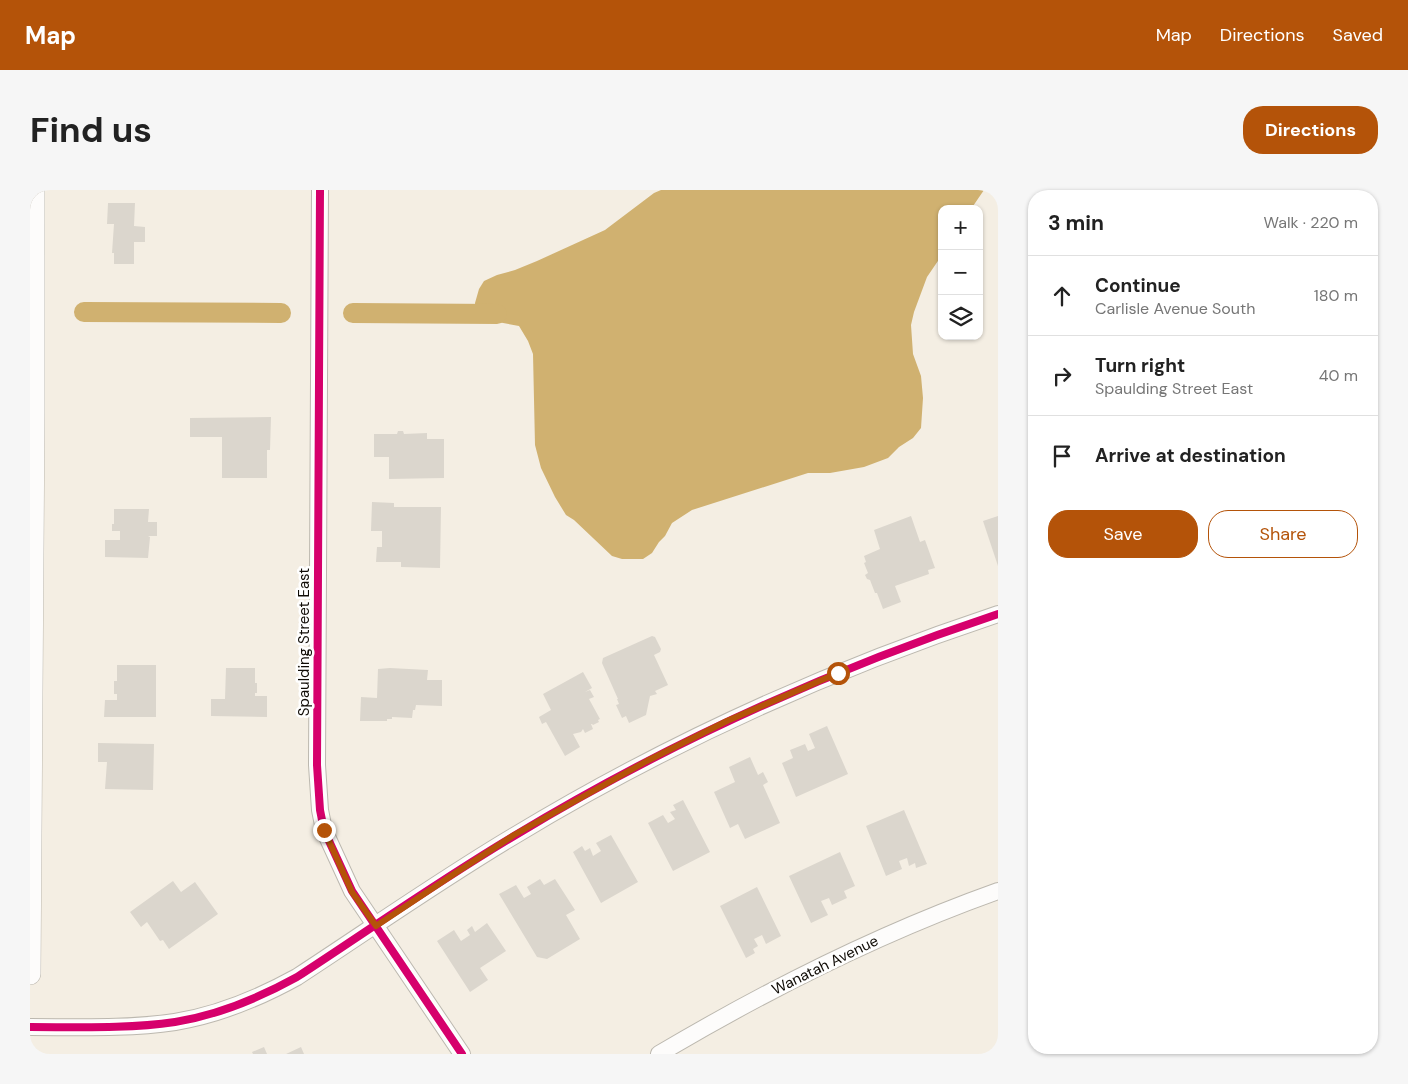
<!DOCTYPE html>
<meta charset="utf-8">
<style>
:root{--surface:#fff;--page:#f6f6f6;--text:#222;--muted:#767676;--line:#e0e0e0;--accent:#b45309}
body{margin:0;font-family:"DM Sans",sans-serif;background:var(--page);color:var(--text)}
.controls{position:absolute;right:15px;top:15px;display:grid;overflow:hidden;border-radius:10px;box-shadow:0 1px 4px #0004}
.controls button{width:45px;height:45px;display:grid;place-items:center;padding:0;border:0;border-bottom:1px solid var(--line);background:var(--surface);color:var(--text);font:25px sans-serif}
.stop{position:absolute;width:15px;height:15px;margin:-11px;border:4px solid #b45309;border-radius:50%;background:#fff}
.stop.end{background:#b45309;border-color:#fff;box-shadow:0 1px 5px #0008}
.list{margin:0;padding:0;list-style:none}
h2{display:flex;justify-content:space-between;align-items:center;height:65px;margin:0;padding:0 20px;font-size:21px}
h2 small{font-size:16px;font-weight:400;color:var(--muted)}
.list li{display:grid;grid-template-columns:32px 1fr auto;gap:15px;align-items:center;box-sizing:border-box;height:80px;padding:0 20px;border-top:1px solid var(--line)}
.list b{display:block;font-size:19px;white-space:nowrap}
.list p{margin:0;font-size:16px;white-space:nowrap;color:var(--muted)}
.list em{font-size:16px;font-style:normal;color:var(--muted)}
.actions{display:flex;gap:10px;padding:15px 20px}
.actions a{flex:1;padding:11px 0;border:1px solid var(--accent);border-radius:20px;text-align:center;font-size:18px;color:var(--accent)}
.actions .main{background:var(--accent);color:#fff}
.icon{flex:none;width:28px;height:28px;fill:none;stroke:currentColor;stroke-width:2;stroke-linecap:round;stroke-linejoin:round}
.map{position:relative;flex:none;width:968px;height:864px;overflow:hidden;border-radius:20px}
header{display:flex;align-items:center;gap:30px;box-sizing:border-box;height:70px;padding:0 25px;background:var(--accent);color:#fff}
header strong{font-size:24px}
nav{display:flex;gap:28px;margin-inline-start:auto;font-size:18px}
.intro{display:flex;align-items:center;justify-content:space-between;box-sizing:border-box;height:120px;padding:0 30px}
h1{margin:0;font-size:35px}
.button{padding:12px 22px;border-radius:20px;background:var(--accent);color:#fff;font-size:18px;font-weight:700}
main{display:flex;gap:30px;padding:0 30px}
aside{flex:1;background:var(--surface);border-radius:20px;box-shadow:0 1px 4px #0004}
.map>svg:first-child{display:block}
.water{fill:#d0b170}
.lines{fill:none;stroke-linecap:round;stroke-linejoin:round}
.canal{stroke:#d0b170;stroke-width:20}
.building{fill:#dbd6cd}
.minor-casing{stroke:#bcb8af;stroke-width:18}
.tertiary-casing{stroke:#bcb8af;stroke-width:22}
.minor{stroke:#fdfcfb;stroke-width:16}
.tertiary{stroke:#fdfcfb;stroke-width:21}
.cycleway-casing{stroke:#fff;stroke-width:11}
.cycleway{stroke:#d6006c;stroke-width:8}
.route{stroke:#b45309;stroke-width:6}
.labels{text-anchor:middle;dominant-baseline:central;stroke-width:5;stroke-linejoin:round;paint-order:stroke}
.street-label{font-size:15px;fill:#0f0b05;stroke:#fff}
</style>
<header>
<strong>Map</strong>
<nav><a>Map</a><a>Directions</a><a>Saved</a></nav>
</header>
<div class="intro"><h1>Find us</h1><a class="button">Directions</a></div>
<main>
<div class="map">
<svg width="968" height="864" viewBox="0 0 968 864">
<rect width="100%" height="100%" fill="#f4eee3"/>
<path class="water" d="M631 0H954L941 19H912V65L897 87 884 122 881 135 883 164 891 186 893 208 891 238 883 248 869 257 858 268 834 277 800 283H778L662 320 642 333 635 346 629 352 622 363 613 369H592L582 366 544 330 536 325 525 307 511 278 505 255 503 164 498 151 489 136 446 128 445 113 449 99 454 91 467 85 485 80 507 71 575 40 624 3Z"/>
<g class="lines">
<path class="canal" d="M54 122 251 123
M323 123 467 124"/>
</g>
<path class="building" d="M78 13H105L104 36 115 37V52H104V74H84V63H82L84 34H77Z
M241 227 240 260H237V288H192V247H160V228Z
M368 241H373L374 244 397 243V249H414V288L359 289V267H344V244H367Z
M342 312 364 313V317H411L410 378 371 377V372H346L347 357H352V341H341Z
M84 319H119L118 332H127V346H118L120 347 118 368 75 367V350H90V341H82V334H84Z
M881 326 890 352 895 350 905 378 898 380 899 384 865 396 871 412 853 419 847 403H845L840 390 837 389 835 385 838 383 834 373 836 372 834 366 850 359 844 340Z
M968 326V376L953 331Z
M622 446 625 447 631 459 630 462 624 465 638 495 625 501 627 504 620 506 616 525 599 533 596 526 592 528 586 515 589 514 587 509H588L572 473 573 468Z
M87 475H126V527H74L75 510H87V504H84V491H87Z
M196 478H225V493H227V503H225V506H237V527L181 526V509H195Z
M360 478 398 480 397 490H412V516L386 515 385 520H383L382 528 362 527V529H357V531H330L331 507 347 508 348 479Z
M553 482 562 498 555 502 560 500 564 507 559 509 570 529 568 530 569 532 563 535 562 534H561L563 539 555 543 553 539 551 542 543 544 550 557 535 566 516 532 512 534 509 527 521 520 513 504Z
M797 536 818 584 766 607 752 573 763 568 760 560 775 554 778 561 785 558 779 544Z
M68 553 124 554 123 600 75 599 77 572H68Z
M720 567 728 585 733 582 738 592 733 595 750 633 715 649 708 634 700 638 684 602 705 592 699 577Z
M653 610 680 662 643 681 618 633 633 625 638 633 645 629 640 622 646 620 643 615Z
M874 620 897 674 886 678 885 673 879 676 877 668 869 671 872 679 856 686 836 636Z
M581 645 608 692 571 713 543 662 552 656 555 661 560 658 563 666 571 661 566 653Z
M810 662 825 696 814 701 817 708 802 715 799 708 791 711 798 725 781 733 759 686Z
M510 689 514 695 525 689 545 720 536 725 550 749 517 769 507 767 469 704 486 695 494 708 501 704 497 697Z
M143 691 151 702 165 692 188 724 139 759 133 750 130 751 117 732 111 737 100 722Z
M727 697 751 746 736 754 732 745 724 749 728 756 723 759 725 763 716 768 690 716Z
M457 733 476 761 450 778 458 790 440 802 407 751 424 740 431 751 440 745 437 740 442 736 445 742Z
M234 857 237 864H223L222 862Z
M271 857 274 864H256Z"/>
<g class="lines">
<g class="minor-casing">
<path id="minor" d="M290 0 287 575 290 620 294 640 322 701 432 864
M0 837C48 837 98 839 145 832 188 825 229 808 267 787 339 740 410 690 484 646 636 554 799 480 968 424
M629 864C737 800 850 743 968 701"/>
</g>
<g class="tertiary-casing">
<path id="tertiary" d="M0 784 4 223V0"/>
</g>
<use href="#minor" class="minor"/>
<use href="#tertiary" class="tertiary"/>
<g class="cycleway-casing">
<path id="cycleway" d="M290 0 287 575 290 620 294 640 322 701 432 864
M0 837C48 837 98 839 145 832 188 825 229 808 267 787 339 740 410 690 484 646 636 554 799 480 968 424"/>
</g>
<use href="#cycleway" class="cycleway"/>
</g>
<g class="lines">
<path class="route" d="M294 640 322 702 346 736 427 682 484 645 617 571 697 531 808 483"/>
</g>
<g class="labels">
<g class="street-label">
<text transform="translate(274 452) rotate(-90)">Spaulding Street East</text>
<text transform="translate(795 775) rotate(-26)">Wanatah Avenue</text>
</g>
</g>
</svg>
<div class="controls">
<button>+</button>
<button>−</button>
<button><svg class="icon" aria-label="layers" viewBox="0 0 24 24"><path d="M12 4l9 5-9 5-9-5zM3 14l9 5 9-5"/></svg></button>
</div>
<div class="stop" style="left:808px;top:483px"></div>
<div class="stop end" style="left:294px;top:640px"></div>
</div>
<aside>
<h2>3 min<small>Walk · 220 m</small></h2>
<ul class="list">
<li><svg class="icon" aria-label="ahead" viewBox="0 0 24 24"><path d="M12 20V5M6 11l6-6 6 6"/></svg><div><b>Continue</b><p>Carlisle Avenue South</p></div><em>180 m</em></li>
<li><svg class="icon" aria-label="right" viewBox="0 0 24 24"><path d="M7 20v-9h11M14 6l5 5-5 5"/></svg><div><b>Turn right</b><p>Spaulding Street East</p></div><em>40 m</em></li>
<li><svg class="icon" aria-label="arrive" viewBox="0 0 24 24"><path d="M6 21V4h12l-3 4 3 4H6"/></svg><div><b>Arrive at destination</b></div></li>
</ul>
<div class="actions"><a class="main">Save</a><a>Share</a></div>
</aside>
</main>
